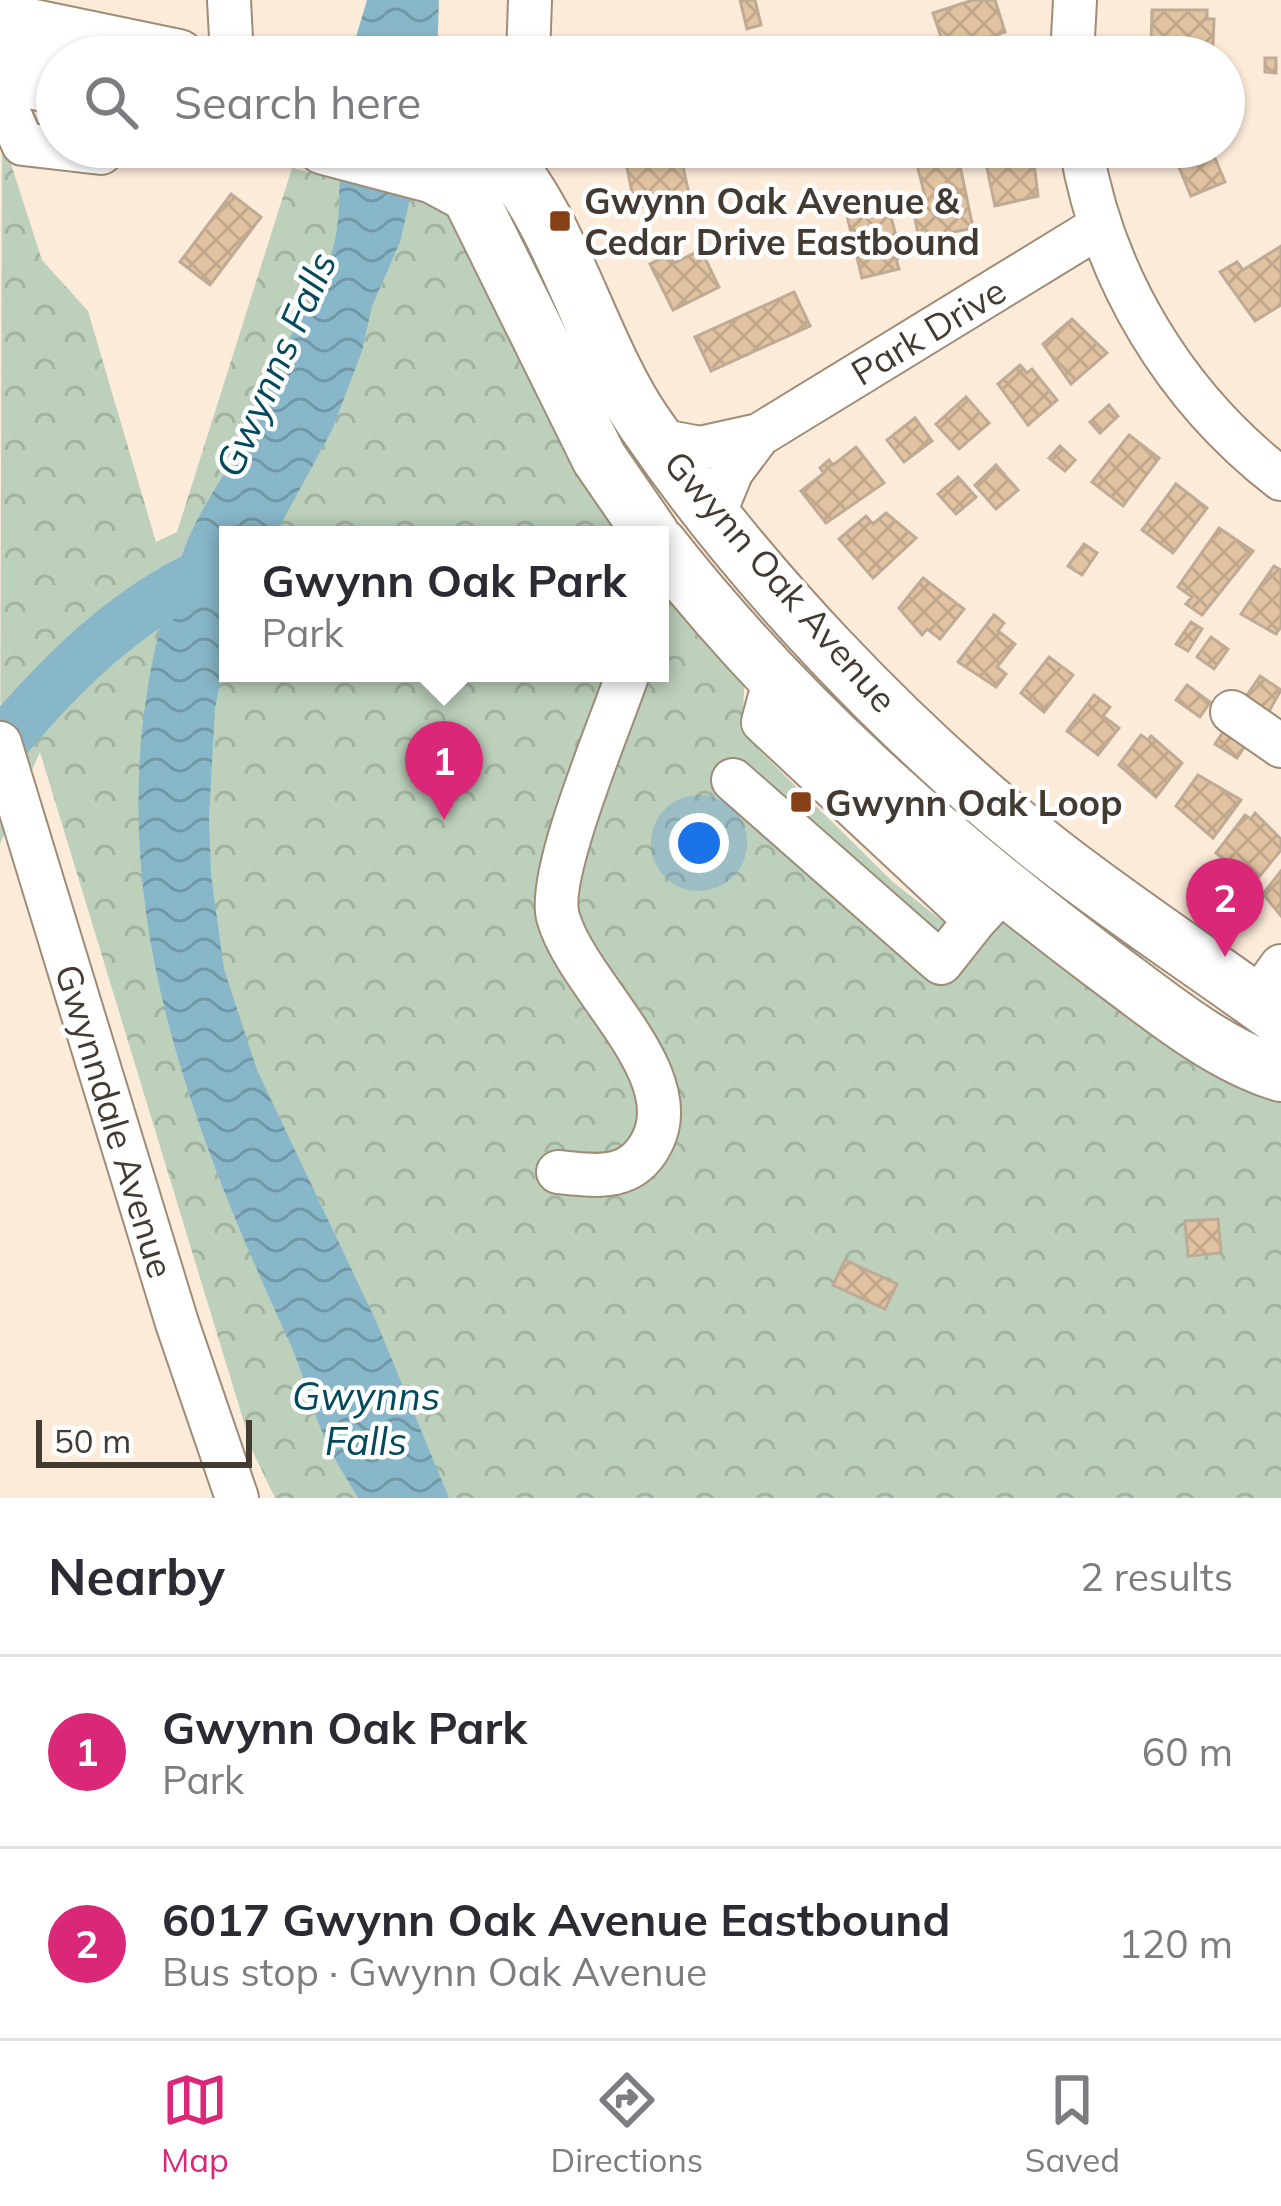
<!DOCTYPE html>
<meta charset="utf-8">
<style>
:root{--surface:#fff;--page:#f7f7f7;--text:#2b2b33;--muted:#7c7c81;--line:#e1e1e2;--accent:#db2777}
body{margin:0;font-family:Mulish,sans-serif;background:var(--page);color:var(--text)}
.scale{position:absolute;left:36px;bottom:30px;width:216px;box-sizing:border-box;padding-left:12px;border:6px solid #433a31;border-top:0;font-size:33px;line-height:42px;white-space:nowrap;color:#433a31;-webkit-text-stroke:9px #fff;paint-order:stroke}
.you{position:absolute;left:699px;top:843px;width:42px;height:42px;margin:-30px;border:9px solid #fff;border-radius:50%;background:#1a73e8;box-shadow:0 0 0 18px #1a73e833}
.badge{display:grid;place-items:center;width:78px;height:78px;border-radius:50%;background:var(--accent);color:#fff;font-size:39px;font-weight:700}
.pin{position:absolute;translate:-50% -99px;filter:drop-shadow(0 3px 6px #0008)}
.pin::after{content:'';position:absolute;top:63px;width:42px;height:36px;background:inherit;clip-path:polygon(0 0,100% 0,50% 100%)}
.popup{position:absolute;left:219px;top:526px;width:450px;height:156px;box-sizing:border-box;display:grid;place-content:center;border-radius:0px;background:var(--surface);filter:drop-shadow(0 3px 9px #0005);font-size:39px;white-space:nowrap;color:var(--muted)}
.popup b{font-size:45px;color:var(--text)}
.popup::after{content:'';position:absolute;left:50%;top:100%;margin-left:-24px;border:24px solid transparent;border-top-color:var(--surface)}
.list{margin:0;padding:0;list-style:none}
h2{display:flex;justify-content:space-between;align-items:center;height:156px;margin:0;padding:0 48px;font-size:51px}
h2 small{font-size:39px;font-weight:400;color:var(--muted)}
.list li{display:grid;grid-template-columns:78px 1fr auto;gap:36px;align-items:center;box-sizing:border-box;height:192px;padding:0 48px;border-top:3px solid var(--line)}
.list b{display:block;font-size:45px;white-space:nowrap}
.list p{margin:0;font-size:39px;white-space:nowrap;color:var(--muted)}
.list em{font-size:39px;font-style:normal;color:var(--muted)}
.icon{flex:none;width:66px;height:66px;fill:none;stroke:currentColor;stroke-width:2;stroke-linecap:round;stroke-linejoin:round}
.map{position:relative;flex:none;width:1281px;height:1498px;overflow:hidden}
.search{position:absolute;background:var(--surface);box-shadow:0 3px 9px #0004;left:36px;right:36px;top:36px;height:132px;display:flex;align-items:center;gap:30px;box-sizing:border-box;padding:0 42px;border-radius:66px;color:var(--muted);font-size:45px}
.sheet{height:540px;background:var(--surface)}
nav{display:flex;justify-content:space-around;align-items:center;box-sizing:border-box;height:168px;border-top:3px solid var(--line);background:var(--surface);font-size:33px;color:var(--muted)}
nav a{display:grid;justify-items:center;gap:6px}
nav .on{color:var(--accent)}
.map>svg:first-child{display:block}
.park{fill:url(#park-crowns)}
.water{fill:url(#water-waves)}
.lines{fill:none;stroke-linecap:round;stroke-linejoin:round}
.river{stroke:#88b7c9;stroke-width:51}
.building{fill:url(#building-cross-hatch);stroke:#bfab95;stroke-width:3}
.minor-casing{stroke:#9f8c77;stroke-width:46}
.major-casing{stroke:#9f8c77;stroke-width:58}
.minor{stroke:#fff;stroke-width:42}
.major{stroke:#fff;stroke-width:54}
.poi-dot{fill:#854017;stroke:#fff;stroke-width:4.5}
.labels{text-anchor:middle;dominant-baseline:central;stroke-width:9;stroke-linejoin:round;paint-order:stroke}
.poi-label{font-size:36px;font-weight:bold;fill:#433a31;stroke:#fff;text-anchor:start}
.street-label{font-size:36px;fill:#433a31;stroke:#fff}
.water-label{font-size:39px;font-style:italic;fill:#03495d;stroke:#fff}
</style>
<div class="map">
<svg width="1281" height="1498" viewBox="0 0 1281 1498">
<defs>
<pattern id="park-crowns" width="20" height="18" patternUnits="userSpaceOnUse" patternTransform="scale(3)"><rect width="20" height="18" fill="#bcd0bb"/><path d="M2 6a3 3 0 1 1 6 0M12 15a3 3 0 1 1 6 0" fill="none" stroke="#a3b3a1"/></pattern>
<pattern id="water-waves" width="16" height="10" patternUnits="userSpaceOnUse" patternTransform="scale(3)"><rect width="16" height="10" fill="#88b7c9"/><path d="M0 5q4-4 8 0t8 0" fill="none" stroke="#7196a4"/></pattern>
<pattern id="building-cross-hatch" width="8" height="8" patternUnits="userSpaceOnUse" patternTransform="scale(3)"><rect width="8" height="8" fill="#e1c3a1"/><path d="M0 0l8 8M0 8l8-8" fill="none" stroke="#c2a88b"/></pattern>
</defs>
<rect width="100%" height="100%" fill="#fcebd9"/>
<path class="park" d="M2 136 42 260 88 311 156 542 177 532 292 168 432 201 450 210 623 535H228V673H660V578L745 675 742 725 759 750 893 882 975 947 1007 914 1281 1090V1498H275L253 1452 40 752 0 844Z"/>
<path class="water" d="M367 0H439L437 57H350Z
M340 147H422L400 242 372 306 362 351 332 430 275 535H228V643L215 708 209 817 211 875 224 969 257 1070 376 1321 449 1498H358C346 1477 332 1456 323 1434 310 1404 303 1371 289 1341 169 1080 80 832 185 547 201 505 231 467 251 428 264 404 271 377 283 352 302 311 330 275 337 229 341 202 338 174 340 147Z"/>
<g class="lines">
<path class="river" d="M0 746C58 676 125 609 208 572"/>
</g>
<path class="building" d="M740 0H755L761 25 747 29Z
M973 0H995L1005 32 946 52 933 13Z
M1152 10H1207V19H1214L1213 45H1151Z
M672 50 673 57H639L638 51Z
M1265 58H1276V73L1265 72Z
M982 147H1032L1038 196 995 206 986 164 980 165 978 153Z
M1212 151 1225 182 1191 196 1178 165Z
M680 152 690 199 635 208 626 162Z
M958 156 973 228 919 239 912 203 926 200 917 165Z
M231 194 261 217 210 285 180 262Z
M872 206 874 216 890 212 901 257 896 259 899 269 862 278 846 212Z
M1281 246V305L1255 321 1220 272 1237 262 1243 270Z
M701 250 719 287 673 310 650 264 670 254 674 263Z
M794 292 810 326 711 371 695 337Z
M1072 319 1107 353 1071 384 1043 344Z
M1020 365 1027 373 1032 369 1057 400 1028 425 998 384Z
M966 397 989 423 959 449 936 424Z
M1109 405 1118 416 1100 433 1090 422Z
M915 418 932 441 904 462 887 440Z
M1129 435 1159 458 1123 506 1092 482Z
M1060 446 1075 460 1065 471 1049 458Z
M856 447 884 483 826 523 801 491 824 473 820 468 829 460 833 465Z
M996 465 1018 490 996 509 975 485Z
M958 477 976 497 956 514 938 494Z
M1176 484 1207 508 1173 553 1142 530Z
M886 513 916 538 873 578 839 539 866 516 873 524Z
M1219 528 1253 551 1202 615 1186 604 1192 597 1178 587Z
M1084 544 1097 553 1082 575 1068 566Z
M1274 566 1281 570V627L1276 634 1241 614Z
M923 578 964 609 940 639 927 629 922 635 899 608Z
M994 615 1004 623 998 631 1015 644 997 667 1006 674 996 687 958 662Z
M1191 622 1202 629 1188 651 1176 644Z
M1211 637 1228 649 1214 669 1197 657Z
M1049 657 1073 675 1044 712 1021 693Z
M1260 676 1281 690 1268 713 1245 698Z
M1187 685 1210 702 1200 717 1176 700Z
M1094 695 1110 707 1103 716 1119 728 1098 755 1067 731Z
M1225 729 1247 743 1237 758 1215 744Z
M1141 735 1148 740 1151 736 1182 763 1156 797 1119 765Z
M1198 775 1241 800 1213 838 1176 806Z
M1255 813 1281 839V850L1259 877 1245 866 1240 872 1216 853 1245 815 1251 819Z
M1281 871V916L1263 894Z
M1218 1219 1221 1253 1188 1256 1185 1221Z
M845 1260 897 1284 885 1309 833 1285Z"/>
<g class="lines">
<g class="minor-casing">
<path id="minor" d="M229 0 232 57
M528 57 530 0
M1072 57 1075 0
M0 108 6 106 23 144 101 153
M1081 147C1103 278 1175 397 1281 479
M658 440 700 448 759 435 1097 228
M715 512 732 471 759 435
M774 681 763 722 975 920 1004 889
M1232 712 1281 746
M0 743 177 1323 237 1498
M733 780 941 963 975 920
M1256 1001 1281 966
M558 1172C597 1176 632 1182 652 1142 688 1072 577 986 558 917 546 874 612 722 628 673"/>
</g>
<g class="major-casing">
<path id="major" d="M0 20 178 57
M0 74 57 87
M324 147 434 176 469 195 599 458 652 535
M493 147C561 214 590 345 646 425 750 577 900 734 1045 849 1121 909 1203 962 1281 1019
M660 545C788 708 938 840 1103 964 1156 1003 1217 1055 1281 1074"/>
</g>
<use href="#minor" class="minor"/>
<use href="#major" class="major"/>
</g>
<g class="poi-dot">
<rect x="548" y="209" width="24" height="24" rx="6"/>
<rect x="789" y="790" width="24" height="24" rx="6"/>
</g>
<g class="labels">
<g class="poi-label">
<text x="584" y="200">Gwynn Oak Avenue &amp;<tspan x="584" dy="41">Cedar Drive Eastbound</tspan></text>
<text x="825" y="802">Gwynn Oak Loop</text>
</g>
<g class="street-label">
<text transform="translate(928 331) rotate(-31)">Park Drive</text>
<text transform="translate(781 581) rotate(49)">Gwynn Oak Avenue</text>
<text transform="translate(115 1121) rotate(73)">Gwynndale Avenue</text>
</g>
<g class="water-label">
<text transform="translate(275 364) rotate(-66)">Gwynns Falls</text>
<text x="366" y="1395">Gwynns<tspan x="366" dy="45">Falls</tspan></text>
</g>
</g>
</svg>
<div class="scale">50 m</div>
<div class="you"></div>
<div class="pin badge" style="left:444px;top:820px">1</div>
<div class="popup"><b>Gwynn Oak Park</b>Park</div>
<div class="pin badge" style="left:1225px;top:957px">2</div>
<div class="search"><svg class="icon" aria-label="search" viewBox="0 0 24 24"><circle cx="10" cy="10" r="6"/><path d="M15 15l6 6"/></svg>Search here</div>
</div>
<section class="sheet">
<h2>Nearby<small>2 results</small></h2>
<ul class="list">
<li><span class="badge">1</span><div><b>Gwynn Oak Park</b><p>Park</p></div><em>60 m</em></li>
<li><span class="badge">2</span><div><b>6017 Gwynn Oak Avenue Eastbound</b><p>Bus stop · Gwynn Oak Avenue</p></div><em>120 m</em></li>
</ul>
</section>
<nav>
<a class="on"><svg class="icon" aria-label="map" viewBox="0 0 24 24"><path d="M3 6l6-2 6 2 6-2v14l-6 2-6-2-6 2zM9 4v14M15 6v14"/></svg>Map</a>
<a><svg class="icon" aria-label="directions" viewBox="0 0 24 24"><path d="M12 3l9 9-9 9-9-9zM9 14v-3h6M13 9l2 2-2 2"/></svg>Directions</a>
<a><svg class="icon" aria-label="saved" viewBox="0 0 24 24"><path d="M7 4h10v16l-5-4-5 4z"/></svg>Saved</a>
</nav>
